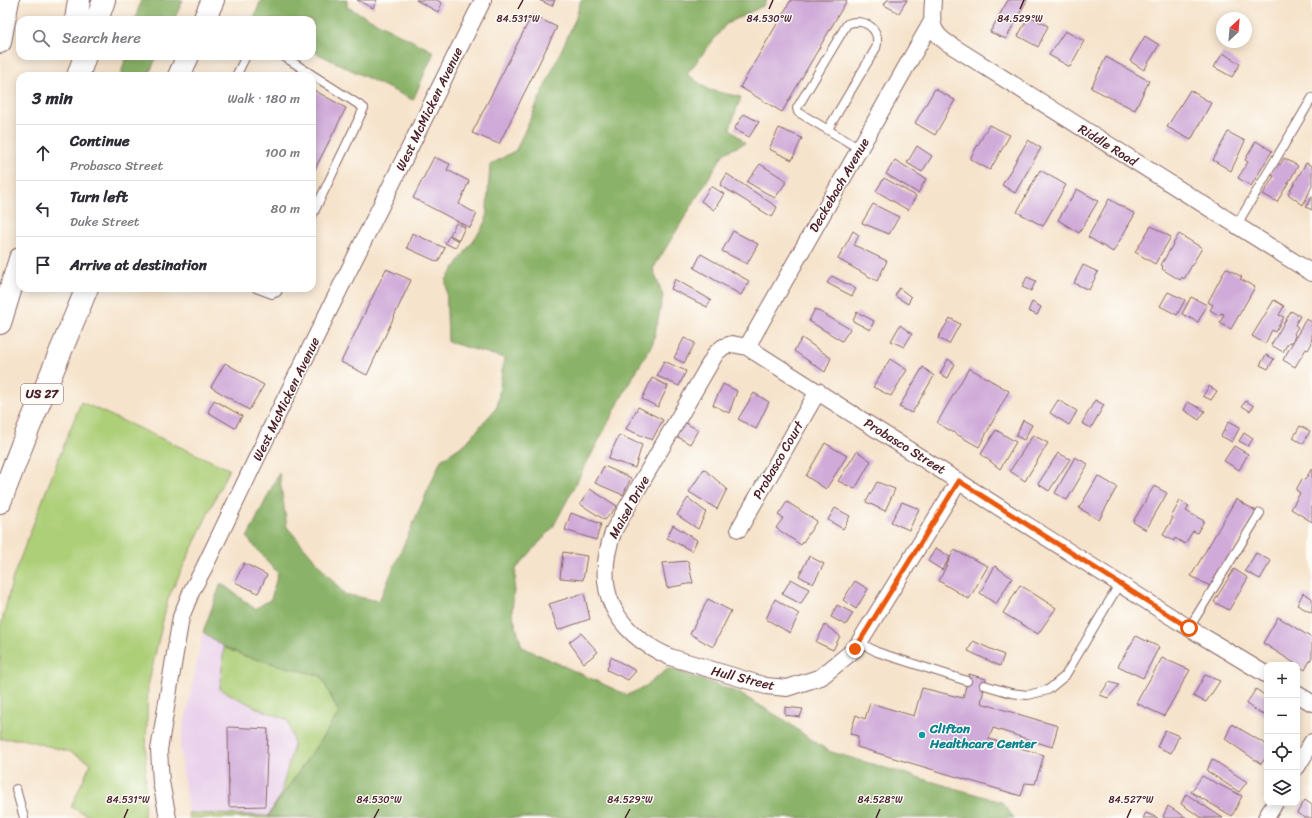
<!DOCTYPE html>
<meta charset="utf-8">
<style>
:root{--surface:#fff;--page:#f7f7f7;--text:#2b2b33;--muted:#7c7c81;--line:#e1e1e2}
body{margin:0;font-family:Sriracha,sans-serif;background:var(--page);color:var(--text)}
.controls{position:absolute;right:12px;bottom:12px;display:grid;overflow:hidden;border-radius:8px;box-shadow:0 2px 10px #0003}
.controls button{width:36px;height:36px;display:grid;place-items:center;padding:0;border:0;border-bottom:1px solid var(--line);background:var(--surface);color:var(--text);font:20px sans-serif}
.compass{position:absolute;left:1216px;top:12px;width:36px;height:36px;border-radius:50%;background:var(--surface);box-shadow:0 2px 10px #0003;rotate:26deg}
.stop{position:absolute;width:12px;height:12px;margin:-9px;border:3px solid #ea580c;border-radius:50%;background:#fff}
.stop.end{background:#ea580c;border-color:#fff;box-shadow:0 1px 4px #0008}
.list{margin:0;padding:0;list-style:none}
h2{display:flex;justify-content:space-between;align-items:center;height:52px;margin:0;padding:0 16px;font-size:17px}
h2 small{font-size:13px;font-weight:400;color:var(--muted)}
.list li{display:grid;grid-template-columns:26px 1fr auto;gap:12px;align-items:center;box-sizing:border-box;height:56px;padding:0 16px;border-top:1px solid var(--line)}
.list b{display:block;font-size:15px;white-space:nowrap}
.list p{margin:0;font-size:13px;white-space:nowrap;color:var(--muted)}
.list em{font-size:13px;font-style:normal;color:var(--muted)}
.icon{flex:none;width:22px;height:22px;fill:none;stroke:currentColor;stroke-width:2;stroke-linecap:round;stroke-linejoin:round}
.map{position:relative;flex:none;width:1312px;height:818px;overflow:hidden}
.search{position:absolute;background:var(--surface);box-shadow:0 2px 10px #0003;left:16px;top:16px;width:300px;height:44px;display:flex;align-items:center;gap:10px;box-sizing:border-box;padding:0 14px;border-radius:12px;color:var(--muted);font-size:15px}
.panel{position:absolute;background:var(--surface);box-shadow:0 2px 10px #0003;left:16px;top:72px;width:300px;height:220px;border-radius:12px}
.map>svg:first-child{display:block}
.built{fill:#ead1ec}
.green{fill:#adcf78;stroke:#7c7752}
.forest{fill:#8ab268;stroke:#6a684a}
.building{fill:#d0abd9}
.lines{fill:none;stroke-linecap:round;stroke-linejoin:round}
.service-casing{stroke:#866463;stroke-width:10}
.minor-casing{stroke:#866463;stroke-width:18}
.primary-casing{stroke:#866463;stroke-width:24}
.motorway-casing{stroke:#866463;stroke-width:24}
.service{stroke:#fff;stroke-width:8}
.minor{stroke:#fff;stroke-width:16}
.primary{stroke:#fff;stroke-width:22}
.motorway{stroke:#fff;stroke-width:22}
.route{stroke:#ea580c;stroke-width:5}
.ticks{fill:none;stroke:#4a1f2b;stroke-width:1.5}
.culture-dot{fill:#0f9aa8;stroke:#fdfcf7;stroke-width:1.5}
.labels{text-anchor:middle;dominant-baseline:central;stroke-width:3;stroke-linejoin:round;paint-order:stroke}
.shield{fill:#fdfcf7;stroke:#806168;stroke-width:1}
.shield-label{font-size:12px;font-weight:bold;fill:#4a1f2b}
.street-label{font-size:13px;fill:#4a1f2b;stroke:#fdfcf7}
.culture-label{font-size:13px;font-weight:bold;fill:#0d838f;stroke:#fdfcf7;text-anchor:start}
.ticks-label{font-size:10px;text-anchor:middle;fill:#4a1f2b;stroke:#fdfcf7;stroke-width:3;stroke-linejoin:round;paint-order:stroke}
</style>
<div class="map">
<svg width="1312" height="818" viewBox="0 0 1312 818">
<rect width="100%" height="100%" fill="#fdfcf7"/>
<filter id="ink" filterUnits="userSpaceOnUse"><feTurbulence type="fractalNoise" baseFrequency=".025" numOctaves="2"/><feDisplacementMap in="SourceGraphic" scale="8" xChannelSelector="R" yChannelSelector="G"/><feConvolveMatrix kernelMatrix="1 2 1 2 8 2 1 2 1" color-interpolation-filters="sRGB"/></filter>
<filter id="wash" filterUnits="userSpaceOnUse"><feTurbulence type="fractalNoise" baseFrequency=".012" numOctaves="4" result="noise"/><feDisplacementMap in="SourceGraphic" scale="16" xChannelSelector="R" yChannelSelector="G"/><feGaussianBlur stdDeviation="0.9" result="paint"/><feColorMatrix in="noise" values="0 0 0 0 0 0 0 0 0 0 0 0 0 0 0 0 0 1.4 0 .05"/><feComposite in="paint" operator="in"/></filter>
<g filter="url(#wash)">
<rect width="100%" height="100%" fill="#f6e3cb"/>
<path class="built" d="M203 632 224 647 221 689 257 708 288 720 294 745 280 796 268 817 188 813 180 746Z"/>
<path class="green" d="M81 402 229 469 168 599 148 686 144 818H93L71 807 91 763 71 752 21 739H0V630L13 577 58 460Z
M224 647 244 656 321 676 339 713 268 816H316L319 818H189L188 813 268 816 280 796 294 745 288 720 257 708 220 689Z"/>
<path class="forest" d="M141 0H183L174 20H135Z
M261 0H347V7L434 52 413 100 312 51V20H258L254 18Z
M581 0H767L763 6 726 24 687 74 709 90 741 97 730 128 745 143 724 153 653 269 663 296 653 343 627 387 553 527 516 569 512 612 522 647 627 695 643 688 669 668 737 692 786 721 810 739 831 752 1002 802 1014 818H319L316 816 268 817 339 713 321 676 244 656 224 647 203 632 221 583 255 609 271 599 278 573 247 538 279 473 287 527 344 594 379 601 441 460 466 443 497 407 504 358 448 342 446 280 486 222 490 165 516 150 575 20Z
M126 56H157L148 76H123L121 74Z"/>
<g id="blocks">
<path class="building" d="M357 0H377L373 8Z
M416 0H437L442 3 438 12Z
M539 0H555L552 6Z
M791 0H847L782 112 740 87Z
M887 0H907L899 13 884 5Z
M1008 0H1027L1006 39 990 32Z
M532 15 557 27 499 144 472 133Z
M1029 16 1048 26 1038 47 1018 36Z
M1065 31 1084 41 1070 67 1049 55Z
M1145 36 1159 45 1144 70 1130 61Z
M1223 53 1240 64 1232 77 1214 67Z
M1106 57 1149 81 1135 110 1091 88Z
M312 89 346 108 312 175Z
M935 89 955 100 935 135 915 123Z
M1190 90 1211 103 1191 140 1167 127Z
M744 114 759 122 749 137 734 129Z
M989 125 1010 135 990 170 970 159Z
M779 128 802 138 792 160 769 149Z
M1228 132 1245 141 1231 171 1213 160Z
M1028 140 1041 148 1015 193 1002 185Z
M1256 141 1272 151 1251 186 1238 178 1248 162 1245 160Z
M917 146 932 156 922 172 907 163Z
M434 157 450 164 447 170 469 181 459 204 477 214 470 228 413 198Z
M1284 158 1298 166 1277 202 1263 194 1274 176 1270 174 1276 163 1280 165Z
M895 160 926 179 918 193 886 174Z
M1306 163 1312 166V186L1303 205 1288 194Z
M760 164 787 181 775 198 747 182Z
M1040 170 1066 185 1043 226 1017 212Z
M727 174 777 207 772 217 720 185Z
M884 178 916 196 908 210 876 191Z
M711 186 724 194 714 210 701 201Z
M1077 189 1098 201 1079 233 1058 220Z
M1312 196V210L1306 207Z
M1109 199 1135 214 1113 252 1088 237Z
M873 204 899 217 889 234 862 223Z
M456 223 465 227 459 240 450 235Z
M1151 226 1171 237 1155 264 1135 252Z
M733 231 758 244 747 264 722 251Z
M853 231 859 235 854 245 887 261 877 281 838 259Z
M412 233 445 248 438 262 407 248Z
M1179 234 1202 248 1184 279 1182 277 1180 280 1162 269 1163 266 1161 265Z
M449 236 459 241 455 248 445 243Z
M701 254 749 281 741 295 694 268Z
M1083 265 1098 272 1089 290 1074 283Z
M1226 268 1242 277 1240 279 1255 287 1231 329 1220 323 1224 314 1221 313 1220 316 1210 310 1213 305 1208 302Z
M386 269 411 280 367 375 341 362Z
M832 276 856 289 852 296 827 283Z
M1027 277 1036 281 1031 291 1022 287Z
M675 279 711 300 707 307 671 289Z
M899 288 911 297 908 304 895 296Z
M1168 292 1185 300 1177 315 1160 306Z
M1191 297 1207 305 1198 322 1182 314Z
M1274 300 1284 306 1279 315 1284 317 1275 332 1272 330 1265 344 1252 336Z
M1032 302 1041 307 1037 315 1028 311Z
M815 309 850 329 842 341 809 321Z
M1291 311 1300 316 1295 325 1298 327 1294 333 1295 336 1292 342 1288 343 1283 352 1271 345Z
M857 312 874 321 870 330 853 321Z
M950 318 960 324 949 344 938 338Z
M1306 319 1312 322V338L1311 341 1312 343 1308 350 1306 349 1295 367 1283 360Z
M900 325 912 334 904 347 891 341Z
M684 338 695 343 684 363 674 358Z
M802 338 831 358 825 372 794 351Z
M1266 355 1274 359 1268 369 1260 365Z
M890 359 907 370 891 396 873 387Z
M948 359 955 364 948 378 940 374Z
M664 361 686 371 679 386 657 376Z
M225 363 264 385 249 410 211 387Z
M923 367 934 376 912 413 899 407Z
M969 368 1009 391 979 447 937 423Z
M652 378 668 386 658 407 642 399Z
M723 384 737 391 729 413 713 405Z
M1209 386 1217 391 1211 400 1203 396Z
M754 393 769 402 756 429 738 419Z
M214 400 242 416 235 428 208 412Z
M1058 400 1077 411 1069 425 1050 413Z
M1095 400 1104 405 1091 428 1082 423Z
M1246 401 1254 406 1250 411 1242 406Z
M1188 402 1205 411 1199 420 1184 410Z
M638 407 663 420 652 440 626 429Z
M1023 420 1032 425 1024 440 1016 436Z
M1229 421 1240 427 1232 442 1221 436Z
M684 422 698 430 690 444 676 436Z
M1300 426 1310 431 1303 444 1293 438Z
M996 430 1016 442 1000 469 981 454Z
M1244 433 1253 439 1248 446 1239 441Z
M619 435 642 445 635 468 608 459Z
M1033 435 1048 443 1025 481 1010 471Z
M825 443 847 456 826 489 806 476Z
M1234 446 1248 454 1239 470 1224 461Z
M857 451 871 461 855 489 838 481Z
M1058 453 1070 459 1049 491 1038 484Z
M1075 457 1088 464 1067 500 1055 493Z
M604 466 631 478 623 495 595 483Z
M1312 468V522L1291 509 1300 493 1296 490 1302 479 1305 480Z
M704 469 727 489 717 509 689 492Z
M1098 476 1117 487 1099 520 1079 508Z
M877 482 895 489 885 511 866 502Z
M1154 486 1167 493 1146 530 1133 522Z
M590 489 617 506 605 520 580 504Z
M688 498 706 512 698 529 677 515Z
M1236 499 1256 511 1212 587 1191 576Z
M1180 501 1189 506 1186 511 1204 521 1197 533 1193 531 1185 544 1175 538 1174 541 1163 535 1173 518 1171 517Z
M787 502 817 521 801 545 776 528 783 518 778 515Z
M902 502 919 509 909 530 891 522Z
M835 508 850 516 843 529 828 520Z
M571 513 601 524 596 540 565 530Z
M673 525 697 540 692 551 667 538Z
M936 548 950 557 942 570 928 561Z
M954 550 988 566 969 599 939 581Z
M563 552 587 556 583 580 560 578Z
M1256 553 1271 561 1260 579 1245 571Z
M809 556 824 564 813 584 799 576Z
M688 561 693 583 667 588 662 563Z
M244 563 267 575 258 593 235 582Z
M995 566 1012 578 996 604 980 593Z
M1234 569 1248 578 1229 610 1214 602Z
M791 579 809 589 801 604 782 594Z
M855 581 868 589 856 609 843 600Z
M1020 585 1056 608 1038 634 1003 613Z
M584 593 590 619 558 630 549 604Z
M1303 593 1312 598V613L1297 605Z
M708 599 731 611 713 647 690 634Z
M775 599 799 614 790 633 766 619Z
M837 605 853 613 846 625 831 617Z
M1278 617 1312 638V657L1305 670 1263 643Z
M825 625 840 636 833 650 816 642Z
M581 633 598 652 584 663 569 642Z
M1136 636 1159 647 1143 678 1118 666Z
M973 641 1004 655 1000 666 968 651Z
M611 657 636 671 628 680 607 670Z
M1162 658 1190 670 1164 716 1136 703Z
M969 674 986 679 981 703 1058 726 1052 747 993 728 989 739 1044 755 1035 784 1025 783 1021 796 857 747 858 736 850 734 856 715 865 719 870 703 914 716 922 688 963 698Z
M1205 675 1220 681 1206 702 1193 696Z
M1109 682 1119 685 1108 698 1100 695Z
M1256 689 1267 697V717L1246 704Z
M785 707 803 709 800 717 785 715Z
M1232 724 1267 745V756L1261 764 1225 739Z
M228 727 268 729 265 806 229 807Z
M1165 730 1179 736 1171 753 1157 747Z
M1212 759 1247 782 1239 792 1207 771Z
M1202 776 1242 796 1232 816 1191 792Z
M1186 794 1223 818H1202L1181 804Z
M1305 800 1312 805V818H1305L1297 813Z
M1168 806 1187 818H1166L1163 817Z
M1146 813 1158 818H1143Z"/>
</g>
</g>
<g filter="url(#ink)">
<use href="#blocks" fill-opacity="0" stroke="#866463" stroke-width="1"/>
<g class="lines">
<g class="service-casing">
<path id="service" d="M283 56 364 108 312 216
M236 76 246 56
M828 129 876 48C882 29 864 17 847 24L797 108 798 112 860 149
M1236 226 1312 98
M256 288 272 294 277 292 279 288
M1189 628 1260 513
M859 642 877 652 967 681
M984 685 1011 693 1028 695 1048 690 1065 676 1120 583
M16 789 24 818"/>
</g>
<g class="minor-casing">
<path id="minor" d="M933 0C932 19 929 30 946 42L1312 273
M747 347 931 23
M959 481 855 649 821 677 787 688 766 686 670 657C614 632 592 589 614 530L716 353 723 347 732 344 747 347 1189 628 1267 675
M739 529 818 391
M1297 694 1312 703
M1297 767 1312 742
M168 818 161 782 159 750 181 617 192 590 204 568 283 403 483 0
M1266 818 1275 803"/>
</g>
<g class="primary-casing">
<path id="primary" d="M204 20 213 0
M179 76 188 56
M0 502 27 432 87 288"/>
</g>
<g class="motorway-casing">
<path id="motorway" d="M76 20 79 0
M97 20 104 0
M0 42 8 0
M78 76 85 56
M0 323 20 259"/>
</g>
<use href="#service" class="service"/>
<use href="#minor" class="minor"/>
<use href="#primary" class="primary"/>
<use href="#motorway" class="motorway"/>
</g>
</g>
<g class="lines" filter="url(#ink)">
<path class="route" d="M855 649 959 481 1189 628"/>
</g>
<path class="ticks" d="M518 9 523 0M769 9 773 0M1020 9 1024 0M124 818 128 809M374 818 379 809M625 818 630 809M876 818 880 809M1127 818 1131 809"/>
<circle class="culture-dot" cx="922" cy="735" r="4"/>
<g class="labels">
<rect class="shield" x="21" y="384" width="42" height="20" rx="3"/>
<g class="shield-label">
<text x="42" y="394">US 27</text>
</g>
<g class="street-label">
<text transform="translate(429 109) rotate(-64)">West McMicken Avenue</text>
<text transform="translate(1108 145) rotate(32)">Riddle Road</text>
<text transform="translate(839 185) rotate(-60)">Deckebach Avenue</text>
<text transform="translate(286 399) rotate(-64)">West McMicken Avenue</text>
<text transform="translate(905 446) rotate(32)">Probasco Street</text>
<text transform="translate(778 460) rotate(-60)">Probasco Court</text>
<text transform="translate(629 507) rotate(-61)">Maisel Drive</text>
<text transform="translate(743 678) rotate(14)">Hull Street</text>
</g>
<g class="culture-label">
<text x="930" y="728">Clifton<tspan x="930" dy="15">Healthcare Center</tspan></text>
</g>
</g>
<g class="ticks-label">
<text x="518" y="22">84.531°W</text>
<text x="769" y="22">84.530°W</text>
<text x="1020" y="22">84.529°W</text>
<text x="128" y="803">84.531°W</text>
<text x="379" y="803">84.530°W</text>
<text x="630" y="803">84.529°W</text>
<text x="880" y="803">84.528°W</text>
<text x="1131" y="803">84.527°W</text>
</g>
</svg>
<div class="controls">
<button>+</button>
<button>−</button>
<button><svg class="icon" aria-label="locate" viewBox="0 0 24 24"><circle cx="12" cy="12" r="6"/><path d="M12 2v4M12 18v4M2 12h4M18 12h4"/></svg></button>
<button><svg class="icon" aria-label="layers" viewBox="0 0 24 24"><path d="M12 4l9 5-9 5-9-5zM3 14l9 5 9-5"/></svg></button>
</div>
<svg class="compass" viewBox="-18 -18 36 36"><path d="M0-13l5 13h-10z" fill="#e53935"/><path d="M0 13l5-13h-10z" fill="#7c7c81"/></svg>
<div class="stop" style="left:1189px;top:628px"></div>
<div class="stop end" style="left:855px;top:649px"></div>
<div class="search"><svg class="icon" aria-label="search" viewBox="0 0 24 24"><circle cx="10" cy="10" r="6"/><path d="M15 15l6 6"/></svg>Search here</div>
<section class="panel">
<h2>3 min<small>Walk · 180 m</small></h2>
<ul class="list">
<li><svg class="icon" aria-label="ahead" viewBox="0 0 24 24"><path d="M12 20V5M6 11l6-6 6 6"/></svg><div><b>Continue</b><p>Probasco Street</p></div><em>100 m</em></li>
<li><svg class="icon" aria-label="left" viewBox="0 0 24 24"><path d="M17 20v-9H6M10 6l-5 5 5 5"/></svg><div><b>Turn left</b><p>Duke Street</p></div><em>80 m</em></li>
<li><svg class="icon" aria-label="arrive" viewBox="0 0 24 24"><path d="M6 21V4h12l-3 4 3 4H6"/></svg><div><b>Arrive at destination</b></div></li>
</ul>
</section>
</div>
